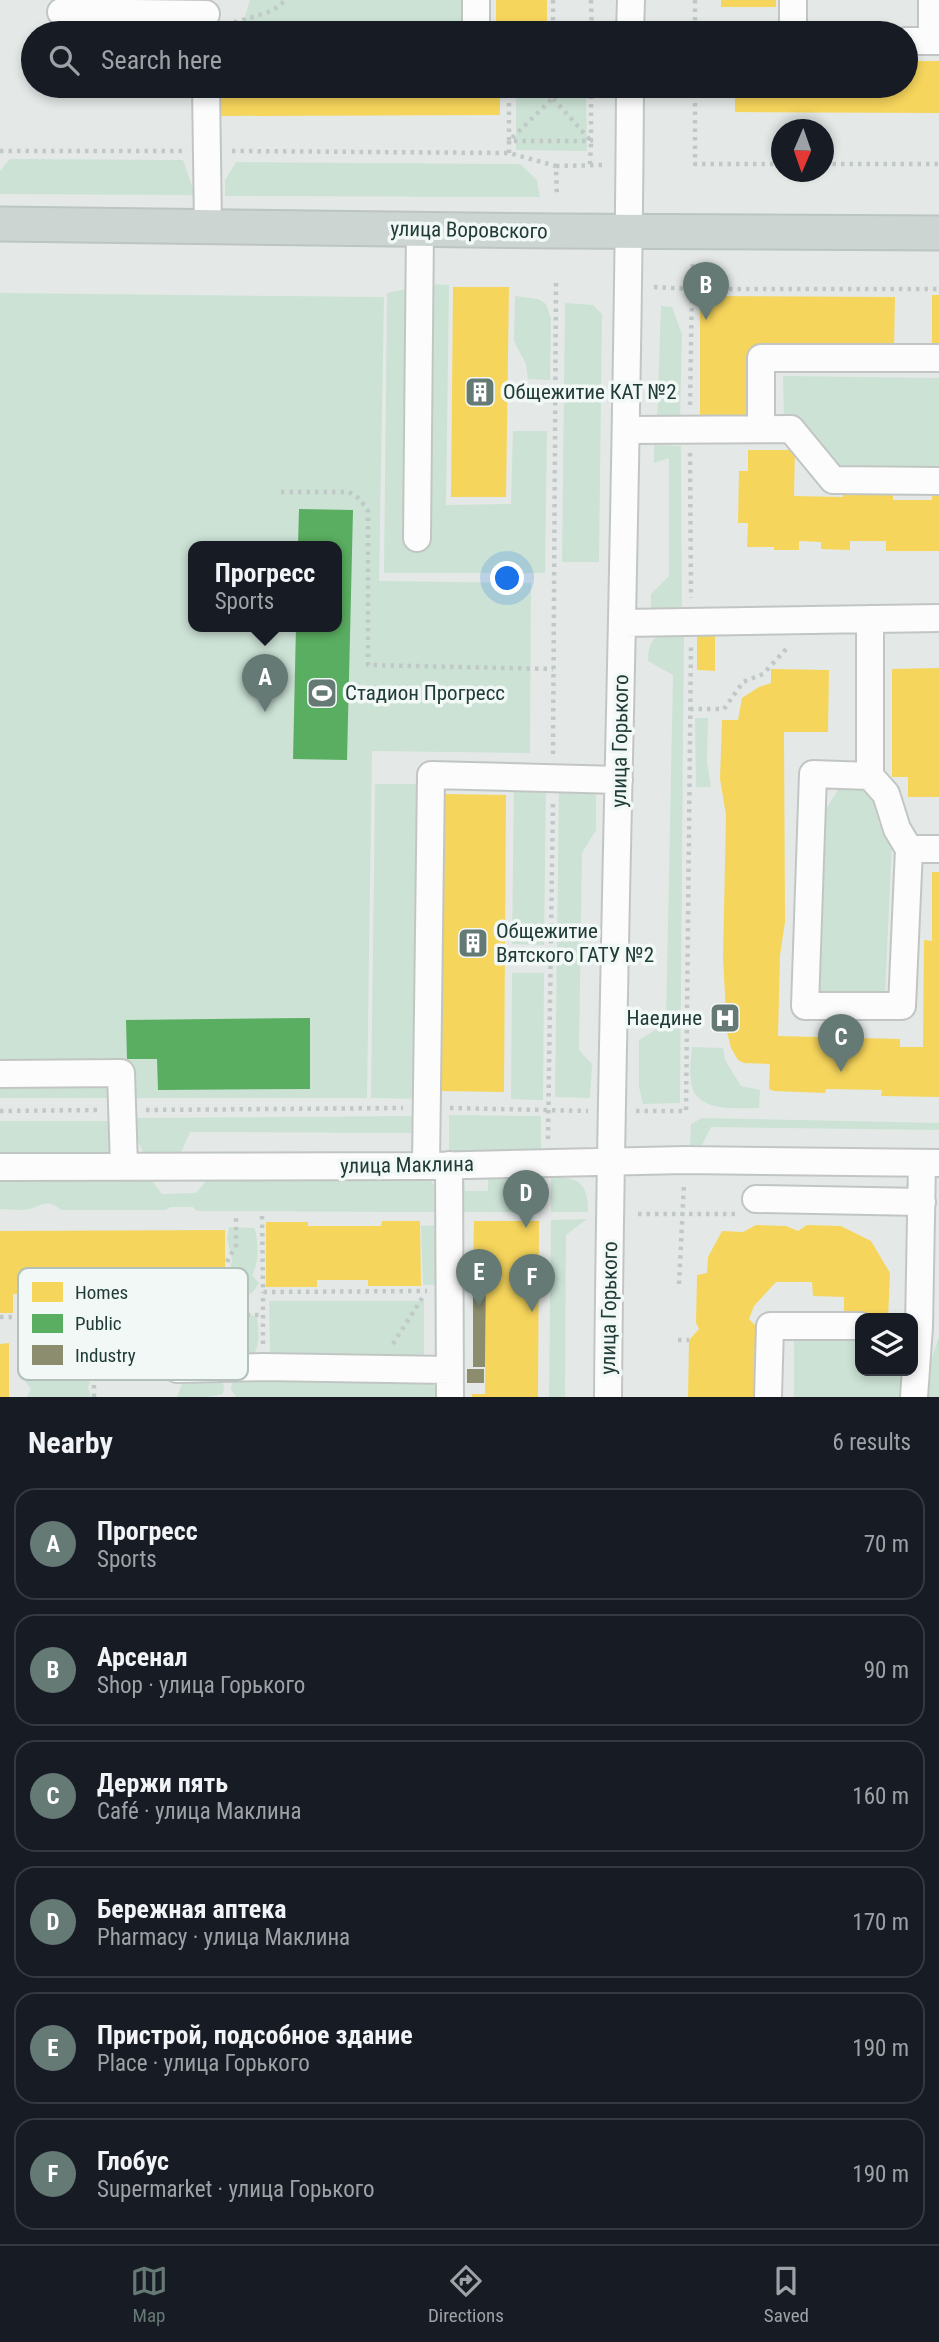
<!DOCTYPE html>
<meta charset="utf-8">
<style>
:root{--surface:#171b24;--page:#242831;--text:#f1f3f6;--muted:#9ea1a6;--line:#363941;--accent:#657975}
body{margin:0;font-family:"Roboto Condensed",sans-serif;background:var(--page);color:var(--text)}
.controls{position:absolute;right:21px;bottom:21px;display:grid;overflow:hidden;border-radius:14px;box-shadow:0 4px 10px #0003}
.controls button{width:63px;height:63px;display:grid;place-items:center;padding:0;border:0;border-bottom:2px solid var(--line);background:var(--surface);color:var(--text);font:35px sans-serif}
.compass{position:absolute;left:771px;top:119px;width:63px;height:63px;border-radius:50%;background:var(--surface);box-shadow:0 4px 10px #0003;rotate:182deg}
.you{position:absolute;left:508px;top:579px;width:24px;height:24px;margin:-18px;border:5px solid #fff;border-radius:50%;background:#1a73e8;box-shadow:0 0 0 10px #1a73e833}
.badge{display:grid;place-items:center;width:46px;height:46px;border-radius:50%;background:var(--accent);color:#fff;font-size:23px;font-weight:700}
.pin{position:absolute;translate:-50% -58px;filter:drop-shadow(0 2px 4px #0008)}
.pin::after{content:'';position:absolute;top:37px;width:24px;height:21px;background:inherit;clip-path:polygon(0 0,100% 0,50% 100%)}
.popup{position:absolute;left:188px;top:541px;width:154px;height:91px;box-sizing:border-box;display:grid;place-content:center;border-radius:14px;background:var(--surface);filter:drop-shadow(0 2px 5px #0005);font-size:23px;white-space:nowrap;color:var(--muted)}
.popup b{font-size:26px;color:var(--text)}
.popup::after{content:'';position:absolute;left:50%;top:100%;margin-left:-14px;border:14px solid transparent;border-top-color:var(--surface)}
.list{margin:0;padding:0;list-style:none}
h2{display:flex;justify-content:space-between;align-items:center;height:91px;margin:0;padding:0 28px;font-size:30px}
h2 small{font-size:23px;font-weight:400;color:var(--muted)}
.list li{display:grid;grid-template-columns:46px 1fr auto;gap:21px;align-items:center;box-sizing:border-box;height:112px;margin:0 14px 14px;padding:0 14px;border:2px solid var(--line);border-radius:21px}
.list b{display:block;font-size:26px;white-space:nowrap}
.list p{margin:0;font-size:23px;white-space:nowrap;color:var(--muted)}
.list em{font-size:23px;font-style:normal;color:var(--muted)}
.icon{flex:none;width:38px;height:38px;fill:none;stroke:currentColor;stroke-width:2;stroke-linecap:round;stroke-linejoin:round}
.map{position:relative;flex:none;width:939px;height:1397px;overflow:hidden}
.search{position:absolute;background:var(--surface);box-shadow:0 4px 10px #0003;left:21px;right:21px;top:21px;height:77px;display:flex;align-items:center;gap:18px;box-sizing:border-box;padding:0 24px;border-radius:38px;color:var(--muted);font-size:26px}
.sheet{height:847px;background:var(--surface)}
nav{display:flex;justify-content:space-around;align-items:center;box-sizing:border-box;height:98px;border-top:2px solid var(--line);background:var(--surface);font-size:19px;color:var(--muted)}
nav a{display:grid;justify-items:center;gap:4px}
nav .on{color:var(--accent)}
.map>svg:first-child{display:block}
.green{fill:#cce2d5;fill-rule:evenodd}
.homes{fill:#f6d55c}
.public{fill:#5aae61}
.industry{fill:#8c8c6e}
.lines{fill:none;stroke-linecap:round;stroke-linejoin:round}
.minor-casing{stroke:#c1c6c4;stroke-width:30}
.major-casing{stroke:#bcc5c3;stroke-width:37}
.path{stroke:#c1c9c8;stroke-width:4.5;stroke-dasharray:3.5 5;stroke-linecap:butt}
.minor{stroke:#fbfcfb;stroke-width:26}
.major{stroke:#cdd5d3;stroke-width:33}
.labels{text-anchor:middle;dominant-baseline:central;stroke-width:7;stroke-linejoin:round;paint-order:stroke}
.street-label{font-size:21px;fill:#213c38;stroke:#f1f8f5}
.poi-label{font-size:21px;fill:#213c38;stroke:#f1f8f5;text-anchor:start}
.key{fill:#f1f8f5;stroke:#b3c0bc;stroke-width:2}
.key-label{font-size:19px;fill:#213c38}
</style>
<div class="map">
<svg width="939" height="1397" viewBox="0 0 939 1397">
<rect width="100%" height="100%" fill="#e4e9e7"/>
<path class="green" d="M250 0H480L473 33H240Z
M516 86H586L587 151 516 150Z
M10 159 183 160 195 195 0 194V171Z
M236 162 520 164 537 180 540 197 225 196V180Z
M430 284 449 285 446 505 511 504 513 431H547L545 573H384L387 293Z
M0 293 384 297 379 581 531 583 530 753 372 751 367 1098H0ZM193 546H337V626H193Z
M515 296 538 299 546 304 551 318 550 380 528 379 526 364 514 341Z
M565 303 593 305 602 314 599 562H562Z
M661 306 672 307 682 334 680 422 657 423Z
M783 376 939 378V474L838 473 784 421Z
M654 445 681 446 682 616 651 611V594L669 576V458L654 463Z
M666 632H684L680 1103 643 1104 639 1087V1040L666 1023 673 675 648 661C648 646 651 637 666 632Z
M695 718H708L707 762 711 787H696Z
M375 784H425L423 1099 371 1098Z
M514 784H546L544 945 512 944Z
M559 784 596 785V830L582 853 579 1050 592 1064 590 1098 555 1097Z
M841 785 869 786 879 824 892 843 885 994 812 993 818 822Z
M512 973H544L543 1100 511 1099Z
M692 1047 723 1048 725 1060 741 1086 760 1090 759 1108C736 1108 695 1113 691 1082 689 1071 691 1058 692 1047Z
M449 1115 541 1116V1151H449Z
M419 1116 418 1133 190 1132 179 1157 145 1156C138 1143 134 1133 134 1118Z
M702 1118 939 1123V1130L711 1127 702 1145H690L691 1124Z
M0 1121H110L109 1153 0 1154Z
M149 1177 162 1194 196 1193 208 1179 423 1177C440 1182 436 1198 437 1212L197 1211 193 1207H170L166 1210H61C47 1198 42 1206 29 1209 20 1211 9 1209 0 1209V1180Z
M464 1177 465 1191H488V1177H541V1212H456L452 1178Z
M551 1177C579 1177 588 1183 588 1212H551Z
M587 1219 566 1235 565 1397H549L551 1220Z
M438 1225 439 1285H423L421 1226Z
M229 1227 254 1228C259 1240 259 1264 252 1275L259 1283 253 1292 244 1297 226 1288 232 1260 227 1238Z
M269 1301H424V1355H270Z
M244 1310 257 1318C259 1333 261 1346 251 1358L176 1361C166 1358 157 1361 146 1358 135 1365 124 1358 112 1359 105 1360 102 1362 94 1361L88 1365 91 1380 88 1387 91 1397H27L31 1389C18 1373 13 1360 21 1340L44 1332 214 1333 222 1331 217 1322 225 1313Z
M794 1334 860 1335V1371H908L907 1397H794Z
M939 1336V1397H925V1380Z
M233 1376 423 1378 435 1386 442 1395V1397H236L231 1389Z
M184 1379H218L224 1385 223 1394 208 1397H177Z"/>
<path class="homes" d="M496 0H547V33H496Z
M721 0H776V7H721Z
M906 61H939V113L735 112V86H906Z
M220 86H500V115L220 116Z
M453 287H509L506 497H451Z
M932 295H939V348H932Z
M700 296 895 297 894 349 752 348V423H700Z
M748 450H795L794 496 843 497V490H893V500H932V491H939V551H886V541H850V550L821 549V542L799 541V550H774V547H747L748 523H738L739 471H748Z
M697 635H715V671L697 670Z
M939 668V797H908V777H892V669Z
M771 669 829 670 828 732H784L785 922 780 955 778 1036 900 1039V1047H923L924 940 932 941V872H939V1097L881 1096 882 1090 826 1089 825 1093 774 1091 769 1089 770 1064 744 1063 738 1060 731 1048 727 1032 723 958 726 815 720 779 722 720H738L742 698 759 687 771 683Z
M443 794 506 795 504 1092 441 1091Z
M382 1221H420L421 1286H368V1280H317V1287H266V1222H308V1226H381Z
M474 1221H539L538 1397H472V1394H485L486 1274H473Z
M756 1225 786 1226 798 1231 807 1225 841 1226 871 1241 890 1273 888 1318 844 1319V1297L813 1296 812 1282H776L754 1306 749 1319 760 1330 758 1397H688L689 1340 699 1329 696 1323 697 1275 707 1273 708 1257 722 1231 743 1232Z
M225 1230V1313L177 1314V1293L13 1294V1313H0V1231Z
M9 1343V1397H0V1344Z"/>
<path class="public" d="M299 509 353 510 347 760 293 759 296 626H337V546H298Z
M310 1018V1089L158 1090 157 1059H127L126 1020Z"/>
<path class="industry" d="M473 1274H486L485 1367H473Z
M467 1369H484V1383H467Z"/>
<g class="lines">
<g class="minor-casing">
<path id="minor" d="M476 0V33
M932 0V41
M61 12 206 14
M630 33 631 0
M793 33V0
M906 41H939
M206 86 208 227
M761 429V358H939
M627 430 791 429 833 480 939 481
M417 538 420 230
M870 619V776L813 774 805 1006H902L909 849H939
M623 623 939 618
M870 776 886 794 897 829 909 849
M0 1074 121 1073 124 1166
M449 1165 450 1397
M426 1166 431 775 619 780
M0 1167 426 1166 685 1160 939 1163
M756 1199 922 1202
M913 1327H919L922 1163
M177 1369 263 1367 449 1370
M608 1397C611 960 628 523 630 86
M768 1397 770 1326H860
M914 1397 919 1327"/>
</g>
<g class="major-casing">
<path id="major" d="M0 224 557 231 939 233"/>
</g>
<path class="path" d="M553 0V33
M591 0 592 33
M695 0V33
M226 25 272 11 286 0
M553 29H592
M509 86V141L565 86
M542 86 591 141 590 165
M554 86V96
M695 86V164H782
M0 151H185
M232 151 509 153 556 166 557 197
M509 153V141H591V86
M824 164H939
M556 166 604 165
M654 287 692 289 693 260
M690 405 692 289H939
M690 453 691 598
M281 492H349L360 499 368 511V665L553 669
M690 709H724L743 682 763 674 788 647
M553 754 556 282
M450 1108 588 1111
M146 1110 403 1108
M0 1111 98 1110
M636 1111H686L691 645
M548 1139 553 801
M638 1214H739
M262 1216 263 1292 427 1291
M227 1262 236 1245V1215
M679 1284 684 1184
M0 1317 262 1315
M173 1326 175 1346
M678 1340H689
M263 1344V1292
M393 1344 424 1295
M94 1397V1365L156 1364"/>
<use href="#minor" class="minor"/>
<use href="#major" class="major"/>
</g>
<defs>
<g id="building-square" transform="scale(1.575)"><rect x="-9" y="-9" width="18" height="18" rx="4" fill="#657975" stroke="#f1f8f5"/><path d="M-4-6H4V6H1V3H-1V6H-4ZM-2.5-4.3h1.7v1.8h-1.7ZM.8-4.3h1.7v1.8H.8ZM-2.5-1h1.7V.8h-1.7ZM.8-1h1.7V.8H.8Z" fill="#fff"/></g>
<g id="stadium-square" transform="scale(1.575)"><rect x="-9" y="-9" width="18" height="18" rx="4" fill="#657975" stroke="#f1f8f5"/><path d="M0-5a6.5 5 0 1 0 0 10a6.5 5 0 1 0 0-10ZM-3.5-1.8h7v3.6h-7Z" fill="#fff"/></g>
<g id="hospital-square" transform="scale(1.575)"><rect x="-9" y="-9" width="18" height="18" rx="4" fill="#657975" stroke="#f1f8f5"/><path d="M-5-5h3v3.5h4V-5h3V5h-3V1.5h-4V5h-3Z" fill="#fff"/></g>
</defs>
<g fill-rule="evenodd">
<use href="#building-square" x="480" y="392"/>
<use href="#stadium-square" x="322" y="693"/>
<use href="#building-square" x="473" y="943"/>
<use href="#hospital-square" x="725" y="1018"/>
</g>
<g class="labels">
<g class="street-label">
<text transform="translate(469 230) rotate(1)">улица Воровского</text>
<text transform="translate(620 741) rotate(-89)">улица Горького</text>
<text transform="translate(407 1165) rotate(-1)">улица Маклина</text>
<text transform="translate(609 1308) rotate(-89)">улица Горького</text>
</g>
<g class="poi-label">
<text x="503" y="392">Общежитие КАТ №2</text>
<text x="345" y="693">Стадион Прогресс</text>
<text x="496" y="931">Общежитие<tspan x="496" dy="24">Вятского ГАТУ №2</tspan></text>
<text x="702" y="1018" text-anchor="end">Наедине</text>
</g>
</g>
<rect x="18" y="1268" width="230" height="112" rx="10" class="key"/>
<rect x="32" y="1282" width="31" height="20" fill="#f6d55c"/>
<rect x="32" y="1314" width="31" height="19" fill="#5aae61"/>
<rect x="32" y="1345" width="31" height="20" fill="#8c8c6e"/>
<g class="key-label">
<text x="75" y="1299">Homes</text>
<text x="75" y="1330">Public</text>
<text x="75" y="1362">Industry</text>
</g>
</svg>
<div class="controls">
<button><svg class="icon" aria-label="layers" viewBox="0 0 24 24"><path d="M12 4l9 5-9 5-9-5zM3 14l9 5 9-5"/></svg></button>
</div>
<svg class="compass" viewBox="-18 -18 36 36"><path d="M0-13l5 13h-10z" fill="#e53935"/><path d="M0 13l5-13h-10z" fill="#9ea1a6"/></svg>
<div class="you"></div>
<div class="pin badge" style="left:265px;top:712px">A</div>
<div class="popup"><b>Прогресс</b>Sports</div>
<div class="pin badge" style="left:706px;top:320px">B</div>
<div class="pin badge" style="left:841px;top:1072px">C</div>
<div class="pin badge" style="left:526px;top:1228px">D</div>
<div class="pin badge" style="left:479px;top:1307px">E</div>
<div class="pin badge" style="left:532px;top:1312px">F</div>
<div class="search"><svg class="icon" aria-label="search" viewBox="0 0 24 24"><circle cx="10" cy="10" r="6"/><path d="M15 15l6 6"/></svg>Search here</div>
</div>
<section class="sheet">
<h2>Nearby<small>6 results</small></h2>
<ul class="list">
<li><span class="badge">A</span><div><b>Прогресс</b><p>Sports</p></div><em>70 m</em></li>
<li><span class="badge">B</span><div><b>Арсенал</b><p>Shop · улица Горького</p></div><em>90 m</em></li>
<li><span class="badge">C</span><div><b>Держи пять</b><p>Café · улица Маклина</p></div><em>160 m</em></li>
<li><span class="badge">D</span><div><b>Бережная аптека</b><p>Pharmacy · улица Маклина</p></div><em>170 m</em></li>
<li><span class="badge">E</span><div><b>Пристрой, подсобное здание</b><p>Place · улица Горького</p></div><em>190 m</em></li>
<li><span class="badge">F</span><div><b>Глобус</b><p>Supermarket · улица Горького</p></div><em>190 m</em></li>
</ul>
</section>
<nav>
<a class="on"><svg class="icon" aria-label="map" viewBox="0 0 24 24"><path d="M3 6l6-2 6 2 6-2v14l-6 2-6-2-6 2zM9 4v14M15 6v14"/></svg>Map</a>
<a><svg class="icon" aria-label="directions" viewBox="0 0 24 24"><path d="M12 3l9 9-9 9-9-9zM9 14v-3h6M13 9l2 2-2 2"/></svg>Directions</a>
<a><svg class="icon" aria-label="saved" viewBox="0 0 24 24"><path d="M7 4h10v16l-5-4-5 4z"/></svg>Saved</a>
</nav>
